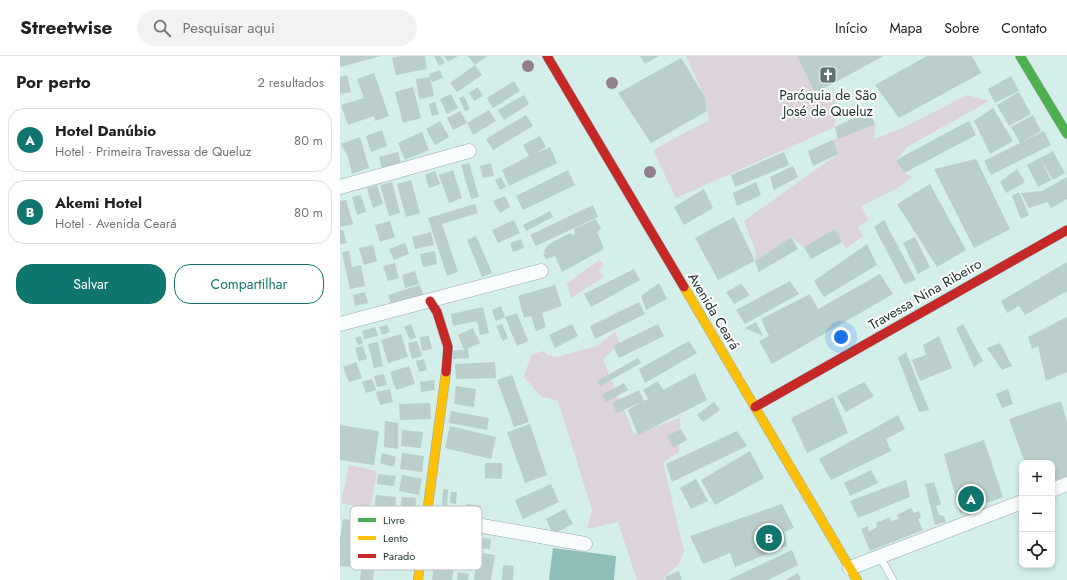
<!DOCTYPE html>
<html lang="pt">
<meta charset="utf-8">
<style>
:root{--surface:#fff;--page:#f2f2f2;--text:#202124;--muted:#757577;--line:#e0e0e0;--accent:#0f766e}
body{margin:0;font-family:Jost,sans-serif;background:var(--page);color:var(--text)}
.controls{position:absolute;right:12px;bottom:12px;display:grid;overflow:hidden;border-radius:8px;box-shadow:0 2px 6px #0003}
.controls button{width:36px;height:36px;display:grid;place-items:center;padding:0;border:0;border-bottom:1px solid var(--line);background:var(--surface);color:var(--text);font:20px sans-serif}
.you{position:absolute;left:501px;top:281px;width:14px;height:14px;margin:-10px;border:3px solid #fff;border-radius:50%;background:#1a73e8;box-shadow:0 0 0 6px #1a73e833}
.badge{display:grid;place-items:center;width:26px;height:26px;border-radius:50%;background:var(--accent);color:#fff;font-size:13px;font-weight:700}
.pin{position:absolute;translate:-50% -50%;border:2px solid #fff;box-shadow:0 1px 4px #0006}
.list{margin:0;padding:0;list-style:none}
h2{display:flex;justify-content:space-between;align-items:center;height:52px;margin:0;padding:0 16px;font-size:17px}
h2 small{font-size:13px;font-weight:400;color:var(--muted)}
.list li{display:grid;grid-template-columns:26px 1fr auto;gap:12px;align-items:center;box-sizing:border-box;height:64px;margin:0 8px 8px;padding:0 8px;border:1px solid var(--line);border-radius:16px}
.list b{display:block;font-size:15px;white-space:nowrap}
.list p{margin:0;font-size:13px;white-space:nowrap;color:var(--muted)}
.list em{font-size:13px;font-style:normal;color:var(--muted)}
.actions{display:flex;gap:8px;padding:12px 16px}
.actions a{flex:1;padding:9px 0;border:1px solid var(--accent);border-radius:16px;text-align:center;font-size:14px;color:var(--accent)}
.actions .main{background:var(--accent);color:#fff}
.icon{flex:none;width:22px;height:22px;fill:none;stroke:currentColor;stroke-width:2;stroke-linecap:round;stroke-linejoin:round}
.map{position:relative;flex:none;width:727px;height:524px;overflow:hidden}
header{display:flex;align-items:center;gap:24px;box-sizing:border-box;height:56px;padding:0 20px;background:var(--surface);border-bottom:1px solid var(--line)}
header strong{font-size:19px}
nav{display:flex;gap:22px;margin-inline-start:auto;font-size:14px}
.search{width:280px;height:36px;background:var(--page);display:flex;align-items:center;gap:10px;box-sizing:border-box;padding:0 14px;border-radius:22px;color:var(--muted);font-size:15px}
main{display:flex}
aside{flex:1;background:var(--surface)}
.map>svg:first-child{display:block}
.green{fill:#dcd3db}
.water{fill:#8fbdb7}
.building{fill:#bacecb}
.lines{fill:none;stroke-linecap:round;stroke-linejoin:round}
.lane-casing{stroke:#96aaa7;stroke-width:8}
.street-casing{stroke:#96aaa7;stroke-width:15}
.fast-casing{stroke:#96aaa7;stroke-width:10}
.slow-casing{stroke:#96aaa7;stroke-width:10}
.jam-casing{stroke:#96aaa7;stroke-width:10}
.lane{stroke:#f9fcfc;stroke-width:7}
.street{stroke:#f9fcfc;stroke-width:14}
.fast{stroke:#4caf50;stroke-width:9}
.slow{stroke:#ffc107;stroke-width:9}
.jam{stroke:#c62828;stroke-width:9}
.tree{fill:#917f8e}
.labels{text-anchor:middle;dominant-baseline:central;stroke-width:4;stroke-linejoin:round;paint-order:stroke}
.poi-label{font-size:14px;fill:#1e312e;stroke:#fff}
.street-label{font-size:14px;fill:#1e312e;stroke:#fff}
.key{fill:#fff;stroke:#bcc1c0;stroke-width:1}
.key-label{font-size:11px;fill:#1e312e}
</style>
<header>
<strong>Streetwise</strong>
<div class="search"><svg class="icon" aria-label="search" viewBox="0 0 24 24"><circle cx="10" cy="10" r="6"/><path d="M15 15l6 6"/></svg>Pesquisar aqui</div>
<nav><a>Início</a><a>Mapa</a><a>Sobre</a><a>Contato</a></nav>
</header>
<main>
<aside>
<h2>Por perto<small>2 resultados</small></h2>
<ul class="list">
<li><span class="badge">A</span><div><b>Hotel Danúbio</b><p>Hotel · Primeira Travessa de Queluz</p></div><em>80 m</em></li>
<li><span class="badge">B</span><div><b>Akemi Hotel</b><p>Hotel · Avenida Ceará</p></div><em>80 m</em></li>
</ul>
<div class="actions"><a class="main">Salvar</a><a>Compartilhar</a></div>
</aside>
<div class="map">
<svg width="727" height="524" viewBox="0 0 727 524">
<rect width="100%" height="100%" fill="#d4eeea"/>
<path class="green" d="M346 0H457L475 37 496 38 495 71 336 142 313 94 369 64 365 41Z
M627 39 649 45 567 91 556 104 564 117 573 121 556 133 521 150 529 164 518 170 523 180 506 193 495 173 464 191 451 181 415 205 416 196 404 165 498 98 493 84 535 68 534 83 560 73Z
M259 204 264 208 259 215 264 221 231 242 227 227Z
M275 276 280 286 263 304 294 378 340 362 339 396 323 406 344 495 339 508 325 521 324 524H297L278 466 247 473 252 454 218 345 201 340 184 321 191 299 203 295 208 299 217 301 257 290Z
M9 409 37 415 30 453 1 447Z"/>
<path class="water" d="M213 492 276 500 274 524H209Z"/>
<path class="building" d="M0 0H41L0 11Z
M60 0H85L87 13 56 19 52 2Z
M94 0H101L105 7 99 10Z
M104 0H118L108 6Z
M128 0H147L135 9Z
M300 0H319L305 8Z
M457 0H544L475 37Z
M587 0H632L641 17 559 62 535 29Z
M341 2 365 41 367 55 311 87 278 37Z
M135 9 142 19 117 36 110 27Z
M100 14 103 22 92 26 89 18Z
M34 17 49 60 35 65 34 60 8 69 1 49 24 42 17 23Z
M7 19 11 36 0 38V21Z
M671 20 679 35 655 47 648 33Z
M90 21 94 40 79 43 76 23Z
M174 25 180 35 153 52 147 42Z
M73 31 81 62 63 67 55 36Z
M138 31 143 40 134 45 129 37Z
M679 36 691 58 669 70 657 49Z
M111 38 118 52 107 58 100 43Z
M184 39 189 48 164 64 158 54Z
M124 40 130 53 125 55 119 42Z
M95 46 99 58 92 60 89 48Z
M653 52 673 85 650 98 634 65Z
M149 54 156 65 133 79 127 67Z
M120 55 127 67 113 74 107 62Z
M529 55 535 68 498 83 495 71Z
M186 59 193 70 153 94 146 83Z
M693 59 701 75 680 87 671 71Z
M100 65 109 81 95 89 86 73Z
M629 65 636 79 564 117 556 104Z
M42 74 47 90 31 96 26 80Z
M704 75 711 89 651 119 644 105Z
M82 76 89 94 65 104 58 87Z
M200 80 206 91 194 98 210 91 217 107 169 130 162 114 189 100 183 89Z
M20 81 29 112 12 118 8 101 1 88Z
M493 84 498 98 473 110 468 95Z
M713 95 725 117 713 124 700 102Z
M58 96 61 107 42 113 39 101Z
M444 96 449 109 395 131 391 119Z
M700 102 711 124 698 131 687 109Z
M636 103 670 173 634 192 594 113Z
M129 107 139 141 131 143 121 109Z
M151 107 154 120 143 122 140 110Z
M453 110 458 121 434 134 430 121Z
M677 113 685 126 666 137 660 126Z
M113 114 122 142 109 147 99 119Z
M228 114 235 129 183 154 176 140Z
M95 115 100 128 89 132 85 119Z
M161 121 166 131 160 134 155 124Z
M727 121V143L711 152 708 146 689 152 681 137 702 135Z
M71 124 80 157 66 161 57 128Z
M52 126 60 157 49 160 40 129Z
M416 126 421 139 397 150 393 137Z
M590 128 626 194 597 211 557 148Z
M37 129 43 148 33 152 27 132Z
M364 133 373 152 344 169 334 151Z
M679 136 689 159 681 163 672 140Z
M21 139 26 156 17 159 12 141Z
M165 140 170 151 160 157 153 145Z
M6 144 13 168 0 171V145Z
M135 148 138 157 102 168 118 216 107 220 88 162Z
M253 149 258 161 196 190 190 179Z
M210 155 213 161 186 175 183 169Z
M394 161 415 205 378 224 355 182Z
M256 163 261 173 257 176 264 193 222 216 215 200 206 203 203 198 205 197 204 195 209 188 230 177 232 179 235 178 234 173Z
M174 164 180 177 158 187 152 174Z
M544 164 576 224 564 228 534 171Z
M50 165 55 181 40 186 35 169Z
M495 173 502 186 471 203 464 191Z
M0 174H3L7 187 0 188Z
M91 176 94 189 75 193 72 181Z
M136 180 152 217 142 221 127 184Z
M451 181 458 193 419 216 415 205Z
M575 181 590 211 578 218 563 187Z
M181 183 184 192 173 196 170 187Z
M65 187 69 198 54 204 49 193Z
M527 188 537 209 484 241 474 225Z
M33 189 37 205 24 209 19 192Z
M9 195 12 211 21 209 25 230 10 233 2 196Z
M95 195 97 208 83 211 80 198Z
M727 206V235L685 259 679 250 667 257 661 245Z
M55 207 59 222 48 225 43 210Z
M294 213 300 224 251 251 244 238Z
M75 215 79 228 65 232 62 219Z
M540 218 553 238 432 308 419 285 429 280 421 263 470 238 478 253Z
M450 225 459 238 405 268 396 254Z
M319 227 327 243 306 254 301 240Z
M401 228 410 239 394 248 386 236Z
M80 229 84 241 52 251 48 239Z
M215 229 222 250 202 257 206 271 196 275 191 260 184 262 178 240Z
M25 236 28 247 15 250 13 239Z
M299 246 305 258 255 283 250 270Z
M161 250 165 261 156 265 152 254Z
M143 251 149 277 140 279 137 265 113 270 111 258Z
M177 257 188 285 177 290 165 261Z
M727 261V316L706 325 698 290 692 293 688 281Z
M416 266 423 280 405 272Z
M71 268 76 281 70 284 64 271Z
M162 268 168 282 163 285 156 270Z
M232 268 238 280 215 292 209 279Z
M318 268 324 280 279 302 273 290Z
M623 268 643 305 634 311 616 272Z
M47 269 50 276 42 279 39 271Z
M35 271 38 280 24 283 22 275Z
M133 272 140 287 124 294 118 279Z
M61 278 68 301 48 307 41 284Z
M21 280 23 287 18 289 15 282Z
M89 280 92 293 82 295 80 281Z
M599 280 612 312 580 325 572 304 586 299 583 289Z
M77 285 82 300 72 303 68 287Z
M349 285 357 297 305 327 299 313Z
M38 286 43 310 34 312 28 288Z
M660 287 672 310 662 314 647 292Z
M23 290 27 303 19 305 15 292Z
M128 293 129 302 113 303 112 295Z
M566 296 589 354 579 356 558 302Z
M298 302 301 307 260 330 257 325Z
M84 303 87 314 79 316 76 305Z
M16 306 22 322 9 326 3 311Z
M155 306 156 322 116 323 115 308Z
M69 310 75 328 56 334 50 316Z
M355 317 367 344 298 379 288 354 301 346 277 357 272 347 299 334 304 345 308 343 303 334 318 325 323 334Z
M44 318 47 329 37 331 34 320Z
M172 319 189 366 174 371 157 324Z
M32 323 36 334 26 337 22 326Z
M94 324 95 334 81 336 80 326Z
M524 326 534 340 506 356 497 340Z
M284 327 288 334 266 346 262 339Z
M116 330 136 333 134 351 114 348Z
M50 333 53 346 40 349 36 336Z
M668 333 673 348 662 352 656 338Z
M493 341 508 377 467 397 451 362Z
M721 345 727 366V420L712 425V407H685L669 363Z
M374 346 380 354 363 366 357 359Z
M90 347 91 363 60 364 59 348Z
M111 355 149 362 147 374 109 367Z
M558 359 565 373 546 383 551 395 491 424 479 403Z
M45 365 58 367V393L44 391Z
M190 368 207 419 185 427 167 376Z
M0 369 39 375 34 409 0 404Z
M110 370 156 381 151 403 105 392Z
M341 373 347 384 333 392 327 380Z
M62 374 83 376 81 392 61 390Z
M397 375 407 390 332 426 326 408Z
M644 384 663 441 620 457 604 398Z
M410 395 424 422 375 449 361 424Z
M42 397 56 401 54 411 40 407Z
M62 397 84 400 82 416 60 413Z
M145 407H162V423L145 422Z
M531 414 538 427 510 440 504 427Z
M38 418 56 420 54 430 37 428Z
M62 419 82 423 79 439 59 435Z
M356 423 368 445 351 453 340 432Z
M566 424 570 441 518 462 510 445Z
M594 426 601 448 596 450 599 459 604 460 606 466 595 469 585 428Z
M211 428 219 446 183 463 175 444Z
M103 433 108 434 107 452 102 451Z
M111 436H117L116 448 110 447Z
M36 439 56 441 55 457 34 455Z
M62 441 76 442 74 464 59 462Z
M127 448 141 450 140 458 126 456Z
M442 448 454 472 444 476 447 490 395 511 390 497 363 508 350 480Z
M571 452 574 457 579 455 581 462 578 463 583 474 530 495 521 473 528 470 529 475 537 471 536 467 550 461 551 465 559 463 557 459Z
M225 453 233 468 213 478 206 463Z
M3 463 18 465 12 511 0 510V485Z
M138 481 151 483 150 493 137 492Z
M452 494 458 509 428 524H388Z
M137 496 155 499 151 524H134Z
M22 505 35 506 33 524H20Z
M163 509 174 510 173 524H162Z
M94 510 114 512 112 524H92Z
M339 515 342 524H326L325 521Z
M118 516 129 518 128 524H117Z
M458 517 461 524H445Z"/>
<g class="lines">
<g class="lane-casing">
<path id="lane" d="M540 501 553 524"/>
</g>
<g class="street-casing">
<path id="street" d="M0 131 129 95
M0 268 201 215
M712 434 727 428
M86 460 245 488
M510 512 682 446"/>
</g>
<g class="fast-casing">
<path id="fast" d="M680 0 727 78"/>
</g>
<g class="slow-casing">
<path id="slow" d="M344 231 517 524
M78 524 106 316"/>
</g>
<g class="jam-casing">
<path id="jam" d="M207 0 344 231
M90 245 97 256 108 291 106 316
M415 351 727 174"/>
</g>
<use href="#lane" class="lane"/>
<use href="#street" class="street"/>
<use href="#fast" class="fast"/>
<use href="#slow" class="slow"/>
<use href="#jam" class="jam"/>
</g>
<g class="tree">
<circle cx="188" cy="10" r="6"/>
<circle cx="272" cy="27" r="6"/>
<circle cx="310" cy="116" r="6"/>
</g>
<defs>
<g id="church-square" transform="scale(0.9)"><rect x="-9" y="-9" width="18" height="18" rx="4" fill="#5e7370" stroke="#fff"/><path d="M-1.2-6h2.4v3.5h3.3v2.4h-3.3V6h-2.4V-.1h-3.3v-2.4h3.3Z" fill="#fff"/></g>
</defs>
<g fill-rule="evenodd">
<use href="#church-square" x="488" y="19"/>
</g>
<g class="labels">
<g class="poi-label">
<text x="488" y="39">Paróquia de São<tspan x="488" dy="16">José de Queluz</tspan></text>
</g>
<g class="street-label">
<text transform="translate(585 238) rotate(-30)">Travessa Nina Ribeiro</text>
<text transform="translate(374 255) rotate(59)">Avenida Ceará</text>
</g>
</g>
<rect x="10" y="450" width="132" height="64" rx="6" class="key"/>
<rect x="18" y="462" width="18" height="4" fill="#4caf50"/>
<rect x="18" y="480" width="18" height="4" fill="#ffc107"/>
<rect x="18" y="498" width="18" height="4" fill="#c62828"/>
<g class="key-label">
<text x="43" y="468">Livre</text>
<text x="43" y="486">Lento</text>
<text x="43" y="504">Parado</text>
</g>
</svg>
<div class="controls">
<button>+</button>
<button>−</button>
<button><svg class="icon" aria-label="locate" viewBox="0 0 24 24"><circle cx="12" cy="12" r="6"/><path d="M12 2v4M12 18v4M2 12h4M18 12h4"/></svg></button>
</div>
<div class="you"></div>
<div class="pin badge" style="left:631px;top:443px">A</div>
<div class="pin badge" style="left:429px;top:482px">B</div>
</div>
</main>
